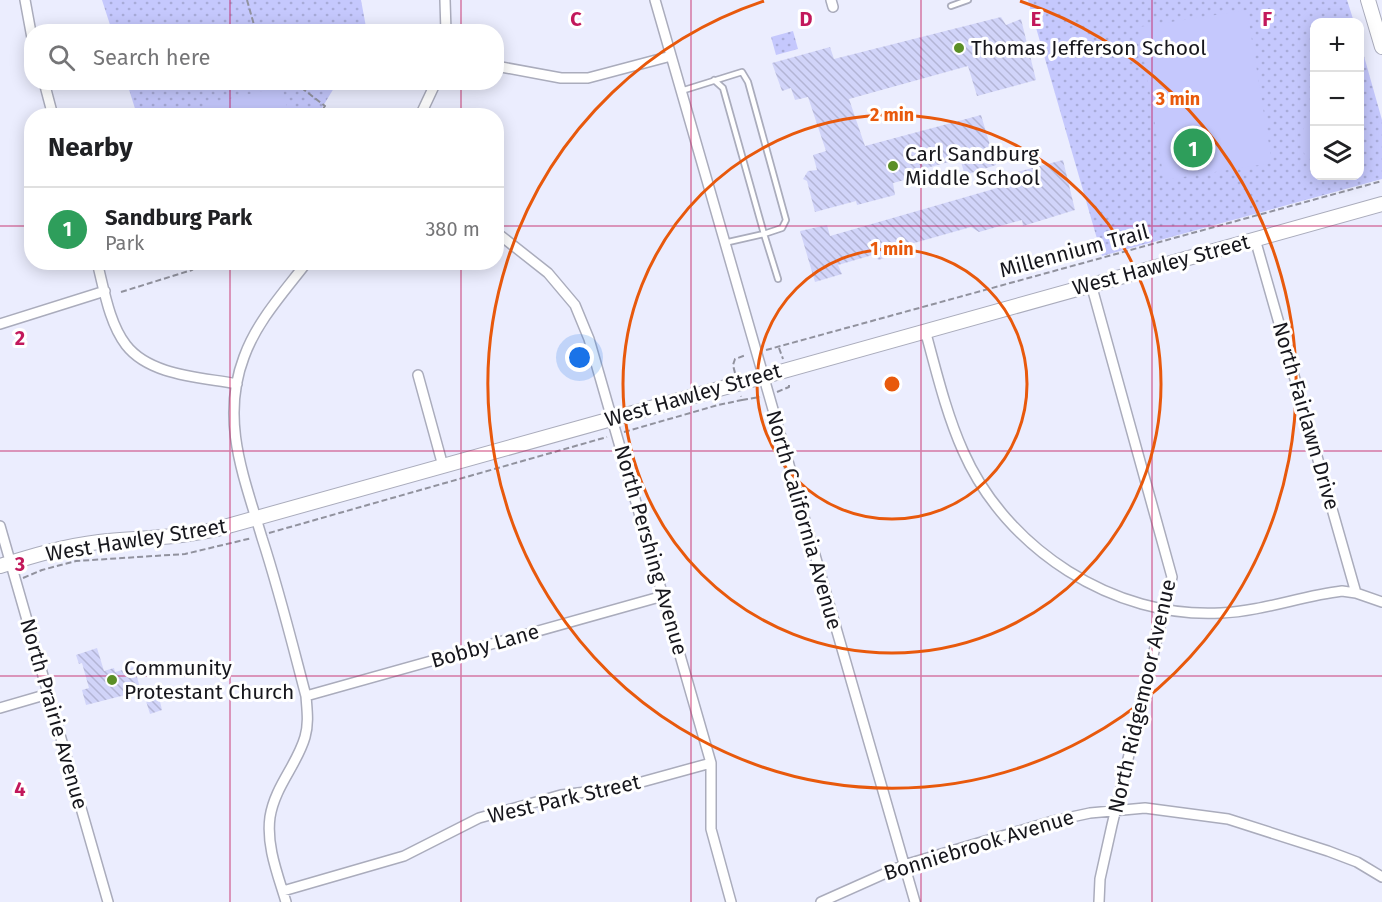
<!DOCTYPE html>
<meta charset="utf-8">
<style>
:root{--surface:#fff;--page:#f6f6f6;--text:#202124;--muted:#757577;--line:#e0e0e0;--accent:#5b8f27}
body{margin:0;font-family:"Fira Sans",sans-serif;background:var(--page);color:var(--text)}
.controls{position:absolute;right:18px;top:18px;display:grid;overflow:hidden;border-radius:12px;box-shadow:0 3px 15px #0003}
.controls button{width:54px;height:54px;display:grid;place-items:center;padding:0;border:0;border-bottom:2px solid var(--line);background:var(--surface);color:var(--text);font:30px sans-serif}
.you{position:absolute;left:580px;top:358px;width:21px;height:21px;margin:-15px;border:4px solid #fff;border-radius:50%;background:#1a73e8;box-shadow:0 0 0 9px #1a73e833}
.badge{display:grid;place-items:center;width:39px;height:39px;border-radius:50%;background:var(--accent);color:#fff;font-size:20px;font-weight:700}
.pin{position:absolute;translate:-50% -50%;border:3px solid #fff;box-shadow:0 2px 6px #0006}
.list{margin:0;padding:0;list-style:none}
h2{display:flex;justify-content:space-between;align-items:center;height:78px;margin:0;padding:0 24px;font-size:26px}
h2 small{font-size:20px;font-weight:400;color:var(--muted)}
.list li{display:grid;grid-template-columns:39px 1fr auto;gap:18px;align-items:center;box-sizing:border-box;height:84px;padding:0 24px;border-top:2px solid var(--line)}
.list b{display:block;font-size:22px;white-space:nowrap}
.list p{margin:0;font-size:20px;white-space:nowrap;color:var(--muted)}
.list em{font-size:20px;font-style:normal;color:var(--muted)}
.icon{flex:none;width:33px;height:33px;fill:none;stroke:currentColor;stroke-width:2;stroke-linecap:round;stroke-linejoin:round}
.map{position:relative;flex:none;width:1382px;height:902px;overflow:hidden}
.search{position:absolute;background:var(--surface);box-shadow:0 3px 15px #0003;left:24px;top:24px;width:480px;height:66px;display:flex;align-items:center;gap:15px;box-sizing:border-box;padding:0 21px;border-radius:24px;color:var(--muted);font-size:22px}
.panel{position:absolute;background:var(--surface);box-shadow:0 3px 15px #0003;left:24px;top:108px;width:480px;height:162px;border-radius:24px}
.map>svg:first-child{display:block}
.park{fill:url(#park-dots)}
.garden{fill:#c5c8fd}
.building{fill:url(#building-back-hatch)}
.lines{fill:none;stroke-linecap:round;stroke-linejoin:round}
.lane-casing{stroke:#aaacbc;stroke-width:8}
.street-casing{stroke:#aaacbc;stroke-width:12}
.secondary-casing{stroke:#aaacbc;stroke-width:16}
.path{stroke:#91929e;stroke-width:2;stroke-dasharray:6 3;stroke-linecap:butt}
.lane{stroke:#fff;stroke-width:4.5}
.street{stroke:#fff;stroke-width:9}
.secondary{stroke:#fff;stroke-width:14}
.grid{fill:none;stroke:#c2185b;stroke-width:1.5;stroke-opacity:0.55}
.ring{fill:none;stroke:#e8590c;stroke-width:3}
.poi-dot{fill:#5b8f27;stroke:#fff;stroke-width:2}
.labels{text-anchor:middle;dominant-baseline:central;stroke-width:6;stroke-linejoin:round;paint-order:stroke}
.poi-label{font-size:21px;fill:#17171d;stroke:#fff;text-anchor:start}
.street-label{font-size:21px;fill:#17171d;stroke:#fff}
.grid-label{font-size:20px;text-anchor:middle;font-weight:bold;fill:#c2185b;stroke:#fff;stroke-width:6;stroke-linejoin:round;paint-order:stroke}
.centre{fill:#e8590c;stroke:#fff;stroke-width:3}
.ring-label{font-size:18px;text-anchor:middle;font-weight:bold;fill:#e8590c;stroke:#fff;stroke-width:6;stroke-linejoin:round;paint-order:stroke}
</style>
<div class="map">
<svg width="1382" height="902" viewBox="0 0 1382 902">
<defs>
<pattern id="park-dots" width="8" height="8" patternUnits="userSpaceOnUse" patternTransform="scale(1.5)"><rect width="8" height="8" fill="#c5c8fd"/><path d="M2 2h.1M6 6h.1" fill="none" stroke="#a8abd8" stroke-width="1.8" stroke-linecap="round"/></pattern>
<pattern id="building-back-hatch" width="6" height="6" patternUnits="userSpaceOnUse" patternTransform="scale(1.5)"><rect width="6" height="6" fill="#d1d4f9"/><path d="M-1 5l2 2M0 0l6 6M5-1l2 2" fill="none" stroke="#b3b5d5"/></pattern>
</defs>
<rect width="100%" height="100%" fill="#ebedfe"/>
<path class="park" d="M102 0H361L366 27 364 32 112 31Z
M1028 0H1347L1354 22H1314V176H1360V42L1382 120V179L1102 256Z
M793 31 798 49 776 55 771 37Z
M127 83H337L317 116 137 115Z"/>
<path class="garden" d="M1247 10 1272 163 1164 180 1139 27Z
M282 87 289 115H207L205 104Z
M1314 113V161C1293 153 1301 125 1314 113Z"/>
<path class="building" d="M1001 17 1006 25 1021 19 1036 80 977 96 968 66 849 99 865 146 981 115 996 165 965 175 960 159 919 170 920 176 893 183 895 195 857 205 856 201 815 212 807 181 803 179 808 171 817 170 813 155 826 151 808 97 795 100 791 88 782 91 772 63 830 47 834 59Z
M1063 160 1075 210 1023 226 1022 220 979 232 971 227 893 249 895 255 878 260 876 254 838 265 842 274 815 282 800 231 827 225 830 236 1011 184 1009 174Z
M97 648 104 671 114 668 115 672 134 667 141 691 86 705 82 690 89 688 82 663 79 664 76 655Z
M159 697 162 710 150 714 146 701Z"/>
<g class="lines">
<g class="lane-casing">
<path id="lane" d="M951 6 968 0
M714 80 723 88 764 234 724 243
M681 91 742 72 748 82 786 220 782 228 764 234 778 279
M363 114 365 116"/>
</g>
<g class="street-casing">
<path id="street" d="M25 0 32 38
M445 0 446 32
M655 0 915 902
M831 0 833 7
M496 66 561 78H588L671 56
M44 82 53 116
M420 116 436 82
M496 232 548 273 575 305 589 339 711 763V829L731 902
M1255 239 1356 593
M97 262C104 289 109 323 126 345 150 376 201 377 237 384
M1091 284 1172 577 1112 825 1100 879 1099 902
M0 324 105 291
M925 330C936 370 946 413 963 451 1006 549 1114 619 1221 613 1263 611 1301 596 1342 591L1356 593 1382 602
M418 375 443 466
M0 526 108 902
M306 696 663 596
M0 708 48 694
M283 891 404 856 479 818 561 795 620 788 711 763
M286 902C278 875 266 846 270 817 275 786 297 765 305 737 309 723 307 710 306 696 292 643 279 590 262 538 244 477 220 420 244 357 257 321 284 292 307 262
M821 902 904 865 1053 821 1090 813 1145 808 1228 819 1328 851 1357 862 1382 877"/>
</g>
<g class="secondary-casing">
<path id="secondary" d="M1368 0 1382 47
M0 566C32 556 65 546 99 542 139 538 177 538 217 529L1382 204"/>
</g>
<path class="path" d="M247 0 256 32
M294 82 325 106 318 116
M121 292 192 270 202 262
M779 348 783 359
M766 350 1382 181
M735 373 733 365 735 359 746 355
M777 392 789 387V382
M742 400 760 397
M624 432 718 405 742 400 741 396
M269 533 607 437
M23 578 42 570 76 561 185 554 252 538"/>
<use href="#lane" class="lane"/>
<use href="#street" class="street"/>
<use href="#secondary" class="secondary"/>
</g>
<path class="grid" d="M230 0V32M461 0V32M691 0V902M921 0V902M1152 0V902M230 82V116M461 82V116M0 226H32M496 226H1382M230 262V902M461 262V902M0 451H1382M0 676H1382"/>
<g class="ring">
<circle cx="892" cy="384" r="135"/>
<circle cx="892" cy="384" r="269"/>
<path d="M1020 1A404 404 0 1 1 764 1"/>
</g>
<g class="poi-dot">
<circle cx="959" cy="48" r="6"/>
<circle cx="893" cy="166" r="6"/>
<circle cx="112" cy="680" r="6"/>
</g>
<g class="labels">
<g class="poi-label">
<text x="971" y="48">Thomas Jefferson School</text>
<text x="905" y="154">Carl Sandburg<tspan x="905" dy="24">Middle School</tspan></text>
<text x="124" y="668">Community<tspan x="124" dy="24">Protestant Church</tspan></text>
</g>
<g class="street-label">
<text transform="translate(1074 251) rotate(-15)">Millennium Trail</text>
<text transform="translate(1161 265) rotate(-15)">West Hawley Street</text>
<text transform="translate(693 395) rotate(-16)">West Hawley Street</text>
<text transform="translate(1306 416) rotate(74)">North Fairlawn Drive</text>
<text transform="translate(804 520) rotate(74)">North California Avenue</text>
<text transform="translate(136 540) rotate(-9)">West Hawley Street</text>
<text transform="translate(651 550) rotate(74)">North Pershing Avenue</text>
<text transform="translate(485 646) rotate(-16)">Bobby Lane</text>
<text transform="translate(1142 696) rotate(-77)">North Ridgemoor Avenue</text>
<text transform="translate(54 714) rotate(74)">North Prairie Avenue</text>
<text transform="translate(564 799) rotate(-13)">West Park Street</text>
<text transform="translate(979 845) rotate(-17)">Bonniebrook Avenue</text>
</g>
</g>
<g class="grid-label">
<text x="576" y="26">C</text>
<text x="806" y="26">D</text>
<text x="1036" y="26">E</text>
<text x="1267" y="26">F</text>
<text x="20" y="345">2</text>
<text x="20" y="571">3</text>
<text x="20" y="796">4</text>
</g>
<circle cx="892" cy="384" r="9" class="centre"/>
<g class="ring-label">
<text x="1178" y="105">3 min</text>
<text x="892" y="121">2 min</text>
<text x="892" y="255">1 min</text>
</g>
</svg>
<div class="controls">
<button>+</button>
<button>−</button>
<button><svg class="icon" aria-label="layers" viewBox="0 0 24 24"><path d="M12 4l9 5-9 5-9-5zM3 14l9 5 9-5"/></svg></button>
</div>
<div class="you"></div>
<div class="pin badge" style="left:1193px;top:148px;background:#2e9e5b">1</div>
<div class="search"><svg class="icon" aria-label="search" viewBox="0 0 24 24"><circle cx="10" cy="10" r="6"/><path d="M15 15l6 6"/></svg>Search here</div>
<section class="panel">
<h2>Nearby<small></small></h2>
<ul class="list">
<li><span class="badge" style="background:#2e9e5b">1</span><div><b>Sandburg Park</b><p>Park</p></div><em>380 m</em></li>
</ul>
</section>
</div>
